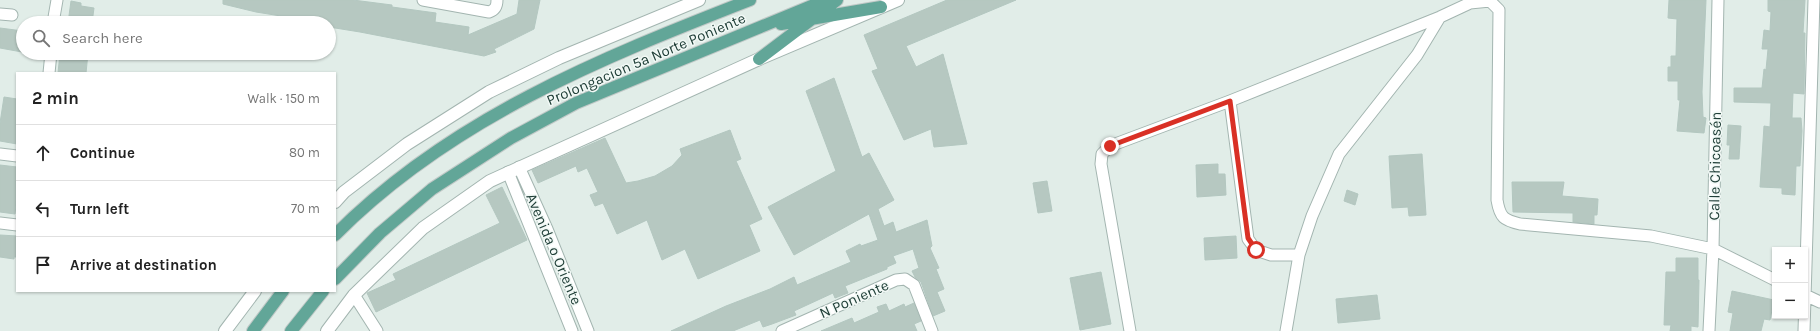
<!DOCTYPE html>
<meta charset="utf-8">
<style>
:root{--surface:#fff;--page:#f2f2f2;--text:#222;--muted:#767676;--line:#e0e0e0}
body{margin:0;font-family:Karla,sans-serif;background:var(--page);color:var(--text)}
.controls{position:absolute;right:12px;bottom:12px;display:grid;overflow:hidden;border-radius:0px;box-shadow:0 1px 3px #0004}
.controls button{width:36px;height:36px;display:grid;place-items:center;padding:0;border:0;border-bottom:1px solid var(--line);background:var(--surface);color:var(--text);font:20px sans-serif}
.stop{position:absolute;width:12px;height:12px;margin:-9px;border:3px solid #d93025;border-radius:50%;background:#fff}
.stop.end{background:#d93025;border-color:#fff;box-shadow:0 1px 4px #0008}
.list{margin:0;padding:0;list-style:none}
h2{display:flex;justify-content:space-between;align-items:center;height:52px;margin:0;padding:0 16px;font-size:17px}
h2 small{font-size:13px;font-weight:400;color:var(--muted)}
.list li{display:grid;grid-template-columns:26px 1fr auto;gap:12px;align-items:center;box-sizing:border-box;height:56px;padding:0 16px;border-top:1px solid var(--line)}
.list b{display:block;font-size:15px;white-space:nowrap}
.list em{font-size:13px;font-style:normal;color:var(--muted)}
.icon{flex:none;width:22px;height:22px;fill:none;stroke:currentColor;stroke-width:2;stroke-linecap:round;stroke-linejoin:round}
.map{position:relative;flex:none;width:1820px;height:331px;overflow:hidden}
.search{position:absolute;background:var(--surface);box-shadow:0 1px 3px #0004;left:16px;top:16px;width:320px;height:44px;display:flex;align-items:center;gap:10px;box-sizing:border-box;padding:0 14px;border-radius:22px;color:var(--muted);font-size:15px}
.panel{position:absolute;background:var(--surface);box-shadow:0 1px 3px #0004;left:16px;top:72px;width:320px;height:220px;border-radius:0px}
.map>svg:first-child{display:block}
.building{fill:#b6c8c1;stroke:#b3c7c0}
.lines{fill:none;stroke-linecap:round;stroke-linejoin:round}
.minor-casing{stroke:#a3b5b0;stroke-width:13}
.tertiary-casing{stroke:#a3b5b0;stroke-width:14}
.primary-casing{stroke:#c1c9c7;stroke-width:14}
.minor{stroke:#fff;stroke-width:11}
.tertiary{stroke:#fff;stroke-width:12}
.primary{stroke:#62a698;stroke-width:12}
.route{stroke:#d93025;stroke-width:5}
.labels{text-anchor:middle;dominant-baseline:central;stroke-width:3;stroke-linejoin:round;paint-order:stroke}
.street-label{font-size:15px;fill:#203f38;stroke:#f2f9f6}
</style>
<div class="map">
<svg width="1820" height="331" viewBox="0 0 1820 331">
<rect width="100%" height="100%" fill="#e1ede8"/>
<path class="building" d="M223 0H353L392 5V7L436 13 435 22 469 27 468 35 517 14 519 0H540L534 29 494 49 496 52 484 56 360 32 329 27 330 23 281 19V16L256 12 223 4Z
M947 0H1016L906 46 916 67 943 54 967 144 934 147 931 129 904 140 872 71 878 69 864 35Z
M1669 0H1706L1702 92 1703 117 1706 118 1704 133 1677 131 1680 100H1678V81H1668V67H1671V56H1676L1677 19 1668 18Z
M1768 0H1805L1803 33H1805L1804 94 1793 93 1792 118H1801L1802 131 1800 166H1796L1795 195 1782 194V188L1760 187 1764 126 1770 127 1771 103 1734 102V88H1762L1764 69 1766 70 1768 49H1762L1764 30 1770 31 1771 12 1768 11Z
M71 1 81 3V6L94 8 92 23H68Z
M0 28 23 31 22 52 0 48Z
M60 53H88L86 73H58Z
M834 78 862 157 869 153 894 200 878 209 884 226 893 222 896 232 927 220 932 246 930 248 939 268 936 269 944 289 937 292 945 311 933 316 921 282 915 277 912 271 919 268 913 249 893 256 896 263 887 267V269L845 286 848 293 835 298 833 293 794 311 796 315 772 324 763 327 760 320 733 331H671L726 306 770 289 794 277 797 285 851 262 846 251 860 244 861 246 878 240 869 214 794 255 768 207 836 171 806 91Z
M4 97 17 99V144L0 141V123Z
M1728 125 1741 126 1739 159H1729L1730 145H1727Z
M730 130 741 159 736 161 762 219 749 225 760 251 698 279 685 249 662 260 647 220 617 234 603 203 595 206 590 195 598 192 587 168 578 172 576 166 538 183 532 170 605 138 626 183 638 181 655 176 672 166 682 155 680 149Z
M1422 154 1426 215 1409 216 1408 207 1392 208 1389 156Z
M1218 164V174H1225L1226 195 1197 197 1196 165Z
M0 165 17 167V197L15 214 0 212Z
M1047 181 1052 211 1038 213 1033 183Z
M1512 182H1564L1562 196 1598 199 1597 215H1594V224L1573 222V213L1513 212Z
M502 187 527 240 376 312 367 293 396 280 393 274 500 223 486 195Z
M1347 190 1358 194 1355 205 1344 201Z
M0 235 17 236V257H14V259L0 257Z
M1236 236 1237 258 1205 260 1204 238Z
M1676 258H1698V280H1699L1698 327 1691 326V331H1670L1671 325H1664L1666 272H1676Z
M1101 272 1111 324 1080 330 1070 278Z
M1732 291 1774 300 1770 320 1764 319 1761 331H1730L1733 313 1728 312Z
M1377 295 1380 319 1338 323 1336 299Z
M914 303 921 321 914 324 917 331H821L852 318 854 323 879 312 877 307 886 304 889 311 904 304 905 307Z"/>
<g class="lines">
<g class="minor-casing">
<path id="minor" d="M423 0 489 12C495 10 497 7 497 0
M0 14 12 15
M53 23 57 0
M49 73 51 53
M1230 101 1248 239 1256 250 1271 255H1299
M0 154 17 156
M519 167 547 229 588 331
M508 172 572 331
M0 223 17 225
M354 295 377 331
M1805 295 1820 302
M782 331 896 280 905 279 914 285 932 331
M1130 331 1101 164 1102 154 1110 146 1230 101 1440 17 1470 3 1490 1 1499 10 1497 200C1500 218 1504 220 1520 224L1651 236 1713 249 1775 280
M1286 331 1299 255 1312 216 1339 154 1417 55 1440 17
M1709 331 1713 249 1718 0
M1804 331 1814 0"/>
</g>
<g class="tertiary-casing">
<path id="tertiary" d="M335 202 344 192 407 144 489 92 559 58 699 0
M225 331 255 291
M327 331 354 295 423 228 490 181 759 59 898 0"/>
</g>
<g class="primary-casing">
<path id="primary" d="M781 24 881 7
M759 59 837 0
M335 235C450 119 601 58 750 0
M335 279 380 233 432 189 511 138 576 103 826 0
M253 331 283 291
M291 331 323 291"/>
</g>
<use href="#minor" class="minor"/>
<use href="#tertiary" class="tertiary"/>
<use href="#primary" class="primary"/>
</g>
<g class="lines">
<path class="route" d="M1110 146 1230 101 1248 238 1256 250"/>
</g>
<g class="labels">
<g class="street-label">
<text transform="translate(646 59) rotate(-23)">Prolongacion 5a Norte Poniente</text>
<text transform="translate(1715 166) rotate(-89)">Calle Chicoasén</text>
<text transform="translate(554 249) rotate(67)">Avenida o Oriente</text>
<text transform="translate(854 299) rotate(-24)">N Poniente</text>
</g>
</g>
</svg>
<div class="controls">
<button>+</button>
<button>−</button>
</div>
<div class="stop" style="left:1256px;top:250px"></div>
<div class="stop end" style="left:1110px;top:146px"></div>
<div class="search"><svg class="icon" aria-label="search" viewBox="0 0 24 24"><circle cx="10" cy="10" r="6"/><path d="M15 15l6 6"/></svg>Search here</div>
<section class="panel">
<h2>2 min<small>Walk · 150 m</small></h2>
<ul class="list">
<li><svg class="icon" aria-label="ahead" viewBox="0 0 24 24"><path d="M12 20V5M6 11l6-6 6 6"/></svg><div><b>Continue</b></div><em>80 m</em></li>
<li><svg class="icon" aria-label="left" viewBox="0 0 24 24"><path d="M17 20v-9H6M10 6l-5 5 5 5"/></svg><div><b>Turn left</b></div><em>70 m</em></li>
<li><svg class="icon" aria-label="arrive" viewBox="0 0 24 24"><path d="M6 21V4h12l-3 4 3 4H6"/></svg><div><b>Arrive at destination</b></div></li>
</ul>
</section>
</div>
